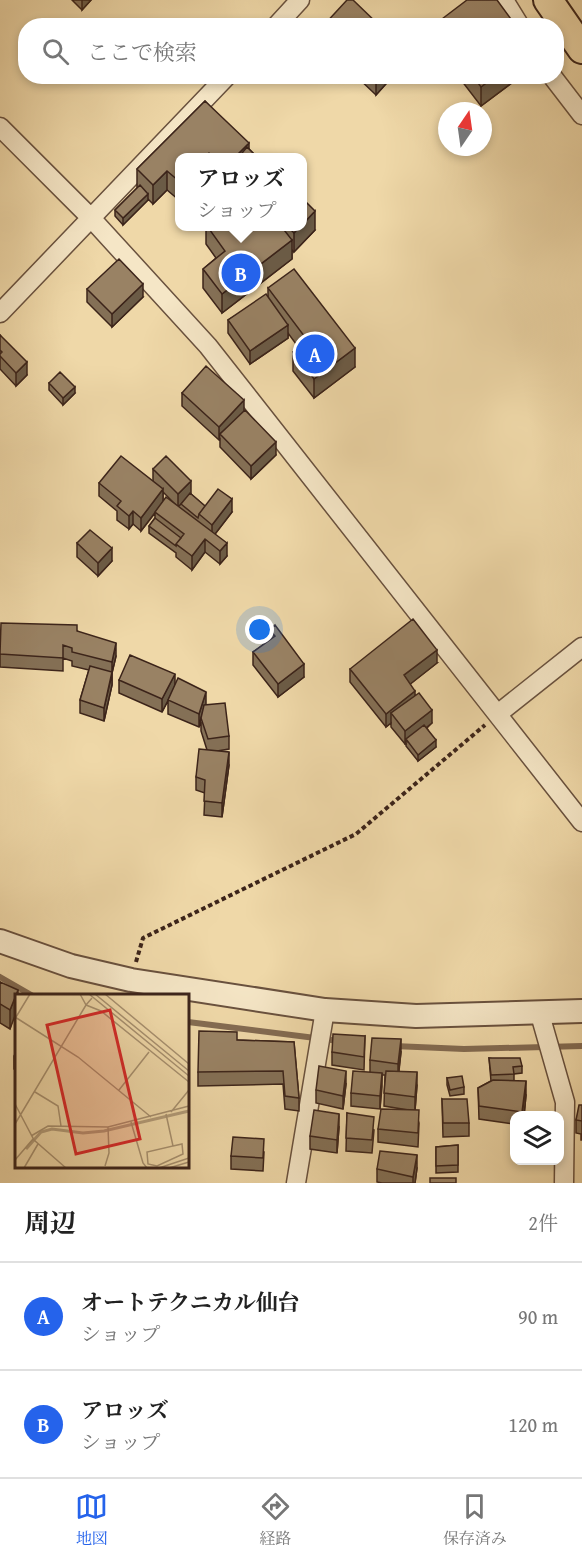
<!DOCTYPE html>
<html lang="ja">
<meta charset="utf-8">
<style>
:root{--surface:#fff;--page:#f6f6f6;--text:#222;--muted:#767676;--line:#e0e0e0;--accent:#2563eb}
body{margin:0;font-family:"Gentium Book Plus","Noto Serif JP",serif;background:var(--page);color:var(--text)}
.controls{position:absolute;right:18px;bottom:18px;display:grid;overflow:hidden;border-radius:12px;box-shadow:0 3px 9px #0003}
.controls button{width:54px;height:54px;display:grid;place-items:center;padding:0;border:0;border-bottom:2px solid var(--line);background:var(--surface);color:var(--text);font:30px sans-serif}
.compass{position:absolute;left:438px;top:102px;width:54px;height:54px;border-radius:50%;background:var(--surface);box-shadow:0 3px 9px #0003;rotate:13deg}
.you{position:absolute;left:260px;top:630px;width:21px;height:21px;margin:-15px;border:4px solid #fff;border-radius:50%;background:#1a73e8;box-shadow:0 0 0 9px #1a73e833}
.badge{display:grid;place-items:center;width:39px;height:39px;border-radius:50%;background:var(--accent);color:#fff;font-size:20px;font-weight:700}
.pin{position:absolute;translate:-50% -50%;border:3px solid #fff;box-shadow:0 2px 6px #0006}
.popup{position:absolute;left:175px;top:153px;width:132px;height:78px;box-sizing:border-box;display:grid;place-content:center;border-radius:12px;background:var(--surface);filter:drop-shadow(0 2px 4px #0005);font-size:20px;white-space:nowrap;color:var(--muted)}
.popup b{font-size:22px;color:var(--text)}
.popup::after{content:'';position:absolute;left:50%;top:100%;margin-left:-12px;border:12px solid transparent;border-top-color:var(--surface)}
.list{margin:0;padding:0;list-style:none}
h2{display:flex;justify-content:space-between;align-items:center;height:78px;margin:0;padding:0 24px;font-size:26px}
h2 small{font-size:20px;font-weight:400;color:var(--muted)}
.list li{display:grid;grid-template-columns:39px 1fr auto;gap:18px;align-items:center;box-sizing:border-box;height:108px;padding:0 24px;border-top:2px solid var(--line)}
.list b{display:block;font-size:22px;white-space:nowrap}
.list p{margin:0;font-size:20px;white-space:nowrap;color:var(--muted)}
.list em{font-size:20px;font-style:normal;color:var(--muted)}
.icon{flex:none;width:33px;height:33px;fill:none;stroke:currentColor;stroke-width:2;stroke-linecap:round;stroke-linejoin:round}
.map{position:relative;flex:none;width:582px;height:1183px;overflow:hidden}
.search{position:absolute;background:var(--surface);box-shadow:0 3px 9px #0003;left:18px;right:18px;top:18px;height:66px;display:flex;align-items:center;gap:15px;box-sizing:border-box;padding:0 21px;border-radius:24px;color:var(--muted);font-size:22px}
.sheet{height:294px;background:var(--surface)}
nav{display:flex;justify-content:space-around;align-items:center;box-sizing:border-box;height:84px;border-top:2px solid var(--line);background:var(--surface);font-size:16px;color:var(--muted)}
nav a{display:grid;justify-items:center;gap:3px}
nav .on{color:var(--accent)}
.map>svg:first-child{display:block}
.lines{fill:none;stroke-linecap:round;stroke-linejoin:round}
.stream{stroke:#836b52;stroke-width:6}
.minor-casing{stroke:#69513e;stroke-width:21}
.tertiary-casing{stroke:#69513e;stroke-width:26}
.trunk-casing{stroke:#3c241a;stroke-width:32}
.path{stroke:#3c241a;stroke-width:4;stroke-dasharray:4.5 3;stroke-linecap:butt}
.minor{stroke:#f5e6c6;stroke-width:18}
.tertiary{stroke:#f5e6c6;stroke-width:22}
.trunk{stroke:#efd8a8;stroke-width:28}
.wall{fill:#847056;stroke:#3c241a;stroke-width:1.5;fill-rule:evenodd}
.shaded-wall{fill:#6b5b46;stroke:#3c241a;stroke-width:1.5}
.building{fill:#998264;stroke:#3c241a;stroke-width:1.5}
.inset-river{fill:none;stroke:#b29b78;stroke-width:3}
.inset-road{fill:none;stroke:#a7906f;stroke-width:1.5}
.view{fill:#d62828;fill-opacity:0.15;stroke:#d62828;stroke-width:3}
.inset-edge{fill:none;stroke:#3c241a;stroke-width:3}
</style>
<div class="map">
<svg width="582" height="1183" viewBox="0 0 582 1183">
<rect width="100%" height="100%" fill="#efd8a8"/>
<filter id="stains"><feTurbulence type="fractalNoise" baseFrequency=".00333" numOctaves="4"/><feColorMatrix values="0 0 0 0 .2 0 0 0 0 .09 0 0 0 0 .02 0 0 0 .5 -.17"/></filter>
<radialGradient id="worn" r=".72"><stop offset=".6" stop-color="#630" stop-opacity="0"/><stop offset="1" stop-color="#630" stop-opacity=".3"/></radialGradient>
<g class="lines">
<path class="stream" d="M0 977 33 996
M188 1022 339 1041
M394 1046 464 1049 582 1046"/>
<g class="minor-casing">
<path id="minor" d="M504 0 520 26
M276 26 300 0
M552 76 582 115
M0 127 91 218 208 346 582 822
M0 313 227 76
M499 713 582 647
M539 1011 565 1102 564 1183
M296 1183 325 1010"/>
</g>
<g class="tertiary-casing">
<path id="tertiary" d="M0 941 71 966 131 980 325 1010 416 1016 582 1011"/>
</g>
<g class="trunk-casing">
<path id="trunk" d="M548 0 582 49"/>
</g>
<path class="path" d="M136 962 143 938 356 834 485 725"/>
<use href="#minor" class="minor"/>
<use href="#tertiary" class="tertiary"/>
<use href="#trunk" class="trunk"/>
</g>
<path class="wall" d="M72 0H91L82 10Z
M356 76H393L376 95Z
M458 76H521L481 106Z
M205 101 249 149 258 158H180V201L167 190 153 204 148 199V200L123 225 115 216V210L137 188V169Z
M206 226H240L245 232 253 226H303L315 230 294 252 292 250V259L222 313 203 288V269L216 258 206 244Z
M268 288 355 367 314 398 293 371V352L299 348 288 333V338L250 364 228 333V320L268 297Z
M87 289 143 297 112 327 87 302Z
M0 335 27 375 16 386 0 369Z
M49 383 75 393 63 405 49 390Z
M182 393 244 412 276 455 251 479 220 447V439L219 440 182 406Z
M153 469 191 494 205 506 232 512 215 534 227 556 220 564 205 552 192 570 176 557V553L149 533V526L155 518V513L141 531 133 524 129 529 117 520V511L99 496V483L153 481ZM163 492 174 503 163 501Z
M77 543 112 561 98 576 77 557Z
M270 630 304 677 278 697 253 665V652L270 640Z
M77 631 116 656 112 673V685L104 721 80 713V700L89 670 72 666V661L63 658V671L0 667V654Z
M437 663 410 684 415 695 432 723 427 728 436 747 418 761 406 746V744H405L391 727V723L386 727 350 682V669Z
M119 680 175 686 206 705 229 736V749L217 751 229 765 222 817 204 815 205 793 196 790V777L207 750 201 731V722L199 727 168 714V700L171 695 162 712 119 693Z
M0 982 18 996 10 1029 0 1023Z
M365 1036 364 1070 332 1065V1052Z
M237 1040 294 1042 299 1098V1111L285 1109 283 1084 198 1086V1072Z
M16 1052V1070L14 1069V1056Z
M401 1052 399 1071 417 1085 415 1110 419 1123 418 1147 378 1142V1129L408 1110 384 1106 385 1075H382L380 1109 351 1106V1093L370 1072V1060Z
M489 1058 522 1066V1073L514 1074V1081L526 1095 524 1116H514V1124L479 1119 478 1088 491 1081Z
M447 1078 464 1087V1094L450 1096 447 1085Z
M346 1084 343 1109 316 1103V1090Z
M442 1099 469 1123V1136L443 1137Z
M582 1105V1140H581V1134L576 1133V1120Z
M347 1113 374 1130 372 1153 346 1151Z
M339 1127 337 1153 310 1149V1136Z
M458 1145V1172L436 1173V1147Z
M264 1152 263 1171 231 1169V1156Z
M417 1168 415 1183H382L377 1182V1169Z"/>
<path class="shaded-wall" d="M82 0H91L82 10Z
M376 76H393L376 95Z
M495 76H521L481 106V87Z
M249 143V158H234Z
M167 171V190L153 204V185Z
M148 194V200L123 225V218Z
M315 211V230L294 252V233L300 226H303V224Z
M292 240V259L222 313V294Z
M143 284V297L112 327V314Z
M288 325V338L250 364V351Z
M355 348V367L314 398V379Z
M27 362V375L16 386V373Z
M75 387V393L63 405V398Z
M244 400V413L220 434 219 440V427Z
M276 442V455L251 479V466Z
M191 481V494L178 507V494Z
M163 489V502L141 531V518Z
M232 499V512L212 538V525Z
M133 511V524L129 529V516Z
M205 539V552L192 570V556Z
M227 543V556L220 564V551Z
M112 548V561L98 576V563Z
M116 643V656L112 673V685L104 721V708L112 674V662Z
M437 650V663L404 689V675Z
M304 664V677L278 697V684Z
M175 674V687L162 712V699Z
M415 691V704L391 713V723L386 727V714Z
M206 692V705L201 718 199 727V714Z
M432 710V723L408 742 406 739V744H405V731Z
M436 740V747L418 761V755Z
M229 752V765L222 817V803Z
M18 990V996H16V1013L10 1029V1010Z
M401 1039V1052L398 1077V1064Z
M346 1071V1084L343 1109V1096Z
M417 1072V1085L415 1111V1097Z
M382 1073V1087L380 1109V1096Z
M526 1081V1095L524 1116H522Z
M339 1114V1127L337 1153V1140Z
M417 1155V1168L415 1183H413V1177Z"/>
<path class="building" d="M347 0H353L380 26H323Z
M467 0H497L516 26H434V25Z
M473 76H495L481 87Z
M205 101 249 143 234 158H209L211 155 209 153 205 158H180V182L167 171 153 185 137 169Z
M247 147 258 158H238Z
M140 185 148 194 123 218 115 210Z
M303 199 315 211 303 224Z
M207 226H240L245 232 253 226H281L292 240 222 294 203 269 225 251Z
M287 226H300L294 233Z
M119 259 143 284 112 314 87 289Z
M294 269 355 348 314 379 293 352 308 341 268 288Z
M266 294 288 325 250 351 228 320Z
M0 335 27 362 16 373 0 356V354L2 352 0 350Z
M206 366 244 400 219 427 182 393Z
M60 372 75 387 63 398 49 383Z
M245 410 276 442 251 466 220 434Z
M121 456 163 489 141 518 133 511 129 516 117 506 121 501 99 483Z
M166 456 191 481 178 494 153 469Z
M218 489 232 499 212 525 199 514Z
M190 493 205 506 199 514 198 518 181 504Z
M166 497 227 543 220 551 205 539 192 556 176 544 184 534 155 512Z
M155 518 181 538 176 544V546L149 526Z
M90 530 112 548 98 563 77 543Z
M413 619 437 650 404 675 415 691 386 714 350 669Z
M1 623 77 625V631L116 643 112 662 72 652V648L63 645V658L0 654Z
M275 625 304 664 278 684 253 652 275 636 270 630Z
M130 655 175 674 162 699 119 680Z
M90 666 112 672 104 708 80 700Z
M178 678 206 692 199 714 168 700Z
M419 693 432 710 405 731 391 713Z
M225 703 229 736 208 739 201 718 204 705Z
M424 725 436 740 418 755 406 739Z
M199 749 229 752 222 803 204 801 205 780 196 777Z
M0 982 18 990 10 1010 0 1004Z
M199 1031 237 1032V1040L294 1042 299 1098 285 1096 283 1071 198 1072Z
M333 1034 365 1036 364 1057 332 1052Z
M372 1038 401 1039 398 1064 370 1060Z
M489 1058H520L522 1066 513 1067 514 1074 491 1075Z
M319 1066 346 1071 343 1096 316 1090Z
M353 1071 382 1073 380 1096 351 1093Z
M386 1071 417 1072 415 1097 384 1093Z
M462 1076 464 1087 450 1090 447 1078Z
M493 1080 526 1081 522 1112 479 1106 478 1088Z
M442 1099H467L469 1123H443Z
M579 1105H582V1121L576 1120Z
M381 1109 419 1110 418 1133 378 1129Z
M314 1110 339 1114 337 1140 310 1136Z
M347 1113 374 1117 372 1140 346 1138Z
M233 1137 264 1139 263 1158 231 1156Z
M458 1145V1165L436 1166V1147Z
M380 1151 417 1155 413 1177 377 1169Z
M430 1178H456V1183H430Z"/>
<g transform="translate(15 994)">
<rect width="174" height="174" fill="#efd8a8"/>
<path class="inset-river" d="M11 155 26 138 37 135 68 139 89 137 174 117"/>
<path class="inset-road" d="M65 0 71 11 77 4M74 0 174 82M80 0 174 77M90 0 174 70M0 23 63 63 136 123M1 23 15 0M104 96 134 58M20 98 43 112 46 132M0 110 19 146 51 174M156 118 174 96M151 120 158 152 132 158 133 170 142 172 168 160 167 150 158 152M116 128 128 169 132 174M0 130 71 11 86 17 174 88M16 142 33 132 93 133 174 112M0 166 18 145M90 172 94 159 93 133M9 174 23 150M144 174 174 164M154 174 174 168"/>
<path class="view" d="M95 16 125 145 61 160 32 31Z"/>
<rect width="174" height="174" class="inset-edge"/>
</g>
<rect width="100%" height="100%" filter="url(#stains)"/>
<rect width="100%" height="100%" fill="url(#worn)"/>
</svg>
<div class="controls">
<button><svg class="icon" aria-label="layers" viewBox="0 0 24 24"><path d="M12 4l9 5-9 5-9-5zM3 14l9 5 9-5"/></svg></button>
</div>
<svg class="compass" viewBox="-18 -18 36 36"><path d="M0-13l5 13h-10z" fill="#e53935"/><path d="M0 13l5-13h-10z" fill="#767676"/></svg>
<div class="you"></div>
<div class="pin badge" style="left:315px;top:354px">A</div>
<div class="pin badge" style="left:241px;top:273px">B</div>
<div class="popup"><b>アロッズ</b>ショップ</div>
<div class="search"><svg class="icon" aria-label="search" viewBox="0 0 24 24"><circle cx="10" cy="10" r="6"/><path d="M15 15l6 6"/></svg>ここで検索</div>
</div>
<section class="sheet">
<h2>周辺<small>2件</small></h2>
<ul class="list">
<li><span class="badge">A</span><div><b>オートテクニカル仙台</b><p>ショップ</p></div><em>90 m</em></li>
<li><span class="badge">B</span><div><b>アロッズ</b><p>ショップ</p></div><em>120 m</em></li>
</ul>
</section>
<nav>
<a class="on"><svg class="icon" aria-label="map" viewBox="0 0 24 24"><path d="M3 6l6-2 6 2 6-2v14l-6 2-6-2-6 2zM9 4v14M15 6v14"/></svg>地図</a>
<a><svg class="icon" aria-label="directions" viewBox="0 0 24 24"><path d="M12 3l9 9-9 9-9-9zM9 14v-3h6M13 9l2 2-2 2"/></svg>経路</a>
<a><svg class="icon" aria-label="saved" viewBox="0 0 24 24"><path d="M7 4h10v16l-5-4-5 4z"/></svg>保存済み</a>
</nav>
